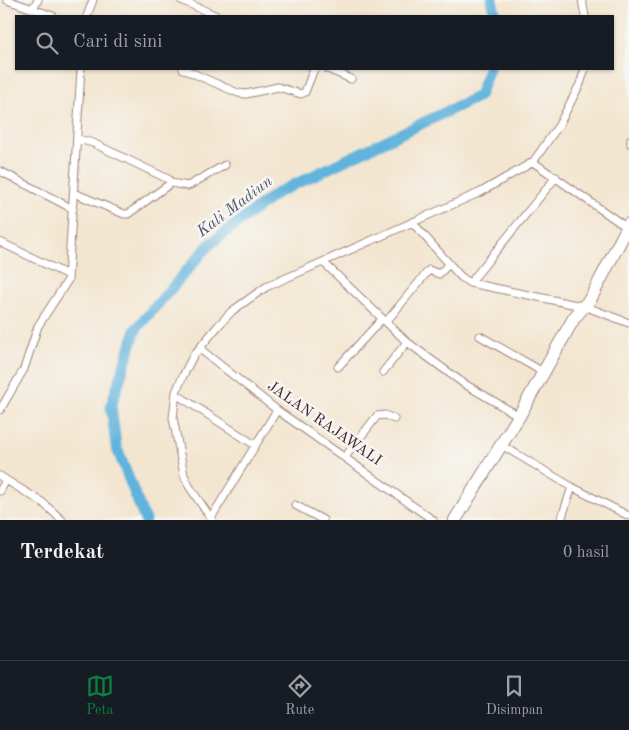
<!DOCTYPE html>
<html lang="id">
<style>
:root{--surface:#171b24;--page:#20242c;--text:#f1f3f6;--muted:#9ea1a6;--line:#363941;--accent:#0b8043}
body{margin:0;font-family:"Old Standard TT",serif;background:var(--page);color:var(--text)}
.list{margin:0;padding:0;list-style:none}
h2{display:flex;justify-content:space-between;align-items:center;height:65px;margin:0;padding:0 20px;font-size:21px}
h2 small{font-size:16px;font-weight:400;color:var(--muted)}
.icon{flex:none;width:28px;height:28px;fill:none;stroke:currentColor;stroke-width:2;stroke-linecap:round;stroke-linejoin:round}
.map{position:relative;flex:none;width:629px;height:520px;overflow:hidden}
.search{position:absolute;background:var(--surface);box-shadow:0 1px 4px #0004;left:15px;right:15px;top:15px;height:55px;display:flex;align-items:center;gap:12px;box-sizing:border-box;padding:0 18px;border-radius:0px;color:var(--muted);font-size:19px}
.sheet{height:140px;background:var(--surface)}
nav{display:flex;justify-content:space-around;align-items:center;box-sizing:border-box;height:70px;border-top:1px solid var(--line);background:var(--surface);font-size:14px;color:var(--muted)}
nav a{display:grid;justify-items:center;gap:2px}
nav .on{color:var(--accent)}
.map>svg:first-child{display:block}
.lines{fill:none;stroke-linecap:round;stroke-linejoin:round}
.river{stroke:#60b3dc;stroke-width:11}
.lane-casing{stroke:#9e827e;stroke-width:5}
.street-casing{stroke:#9e827e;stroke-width:9}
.highway-casing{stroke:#9e827e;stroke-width:14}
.lane{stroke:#fff;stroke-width:3}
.street{stroke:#fff;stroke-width:7}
.highway{stroke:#fff;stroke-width:12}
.labels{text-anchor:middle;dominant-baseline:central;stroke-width:5;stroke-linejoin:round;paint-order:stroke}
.street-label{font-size:15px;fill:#4a1f2b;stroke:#f6f6f2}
.water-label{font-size:16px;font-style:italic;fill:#525369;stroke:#f6f6f2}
</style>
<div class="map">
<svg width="629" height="520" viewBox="0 0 629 520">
<rect width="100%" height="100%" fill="#f6f6f2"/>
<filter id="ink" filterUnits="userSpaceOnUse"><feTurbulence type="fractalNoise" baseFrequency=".02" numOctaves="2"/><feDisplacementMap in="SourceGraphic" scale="10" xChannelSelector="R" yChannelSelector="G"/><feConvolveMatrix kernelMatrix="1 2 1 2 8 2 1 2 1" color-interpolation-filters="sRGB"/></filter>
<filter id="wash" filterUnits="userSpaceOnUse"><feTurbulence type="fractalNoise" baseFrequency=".0096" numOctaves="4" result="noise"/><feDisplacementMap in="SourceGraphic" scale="20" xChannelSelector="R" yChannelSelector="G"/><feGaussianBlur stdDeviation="1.12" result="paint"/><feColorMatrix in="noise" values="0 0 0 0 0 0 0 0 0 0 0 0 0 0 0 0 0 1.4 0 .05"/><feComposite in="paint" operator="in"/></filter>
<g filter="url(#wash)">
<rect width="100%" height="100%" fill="#f3e6d0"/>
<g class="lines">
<path class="river" d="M492 0 496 16
M145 520 116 446 111 406 136 329 209 245 277 193 479 96 489 69"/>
</g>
</g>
<g filter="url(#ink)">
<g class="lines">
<g class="lane-casing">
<path id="lane" d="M629 138V145"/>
</g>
<g class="street-casing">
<path id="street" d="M7 0 53 16
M181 0 217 16
M582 0 585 16
M32 9 38 0
M87 16 93 0
M183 69 238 93 246 94 278 87 301 94 305 92 314 69
M328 69 351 79
M533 162 629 229
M0 171 73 209
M171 183 188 186 225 165
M74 193 124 214H128L171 183 168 179 93 143 78 139
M412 222 461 277 470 283 582 306
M0 242 68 275
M323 262 407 342 463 383 519 416
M470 283 556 177
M589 308 629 323
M386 322 429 270 439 274 449 264
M480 336 543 372
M200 349 277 410 433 520
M338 367 382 319
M383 372 407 342
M176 394 255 445
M0 410 24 369 38 326 68 280 81 69
M508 449 572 487 629 516
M345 457 377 416 385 415 394 419
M0 476 6 480 0 491
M6 480 42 502 62 520
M295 505 323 520
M211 518 277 410
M212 520 189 486 184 475 173 418 176 392 182 378 193 356 218 326 232 311 266 287 481 192 533 162 559 125 580 84 585 69
M561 520 572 487"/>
</g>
<g class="highway-casing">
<path id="highway" d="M455 520 519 416 574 318 591 298 629 224"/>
</g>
<use href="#lane" class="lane"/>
<use href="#street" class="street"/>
<use href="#highway" class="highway"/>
</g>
</g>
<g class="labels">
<g class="street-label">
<text transform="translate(324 424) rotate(35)">JALAN RAJAWALI</text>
</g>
<g class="water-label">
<text transform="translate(235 207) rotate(-37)">Kali Madiun</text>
</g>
</g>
</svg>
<div class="search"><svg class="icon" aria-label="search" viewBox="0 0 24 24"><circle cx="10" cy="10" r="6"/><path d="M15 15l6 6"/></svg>Cari di sini</div>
</div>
<section class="sheet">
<h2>Terdekat<small>0 hasil</small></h2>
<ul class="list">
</ul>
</section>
<nav>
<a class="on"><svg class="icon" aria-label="map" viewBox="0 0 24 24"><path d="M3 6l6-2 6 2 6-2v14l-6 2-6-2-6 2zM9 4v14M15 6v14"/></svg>Peta</a>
<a><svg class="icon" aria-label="directions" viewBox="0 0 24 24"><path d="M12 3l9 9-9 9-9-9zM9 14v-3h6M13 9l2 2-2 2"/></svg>Rute</a>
<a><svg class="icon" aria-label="saved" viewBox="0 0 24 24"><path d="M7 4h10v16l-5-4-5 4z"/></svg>Disimpan</a>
</nav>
